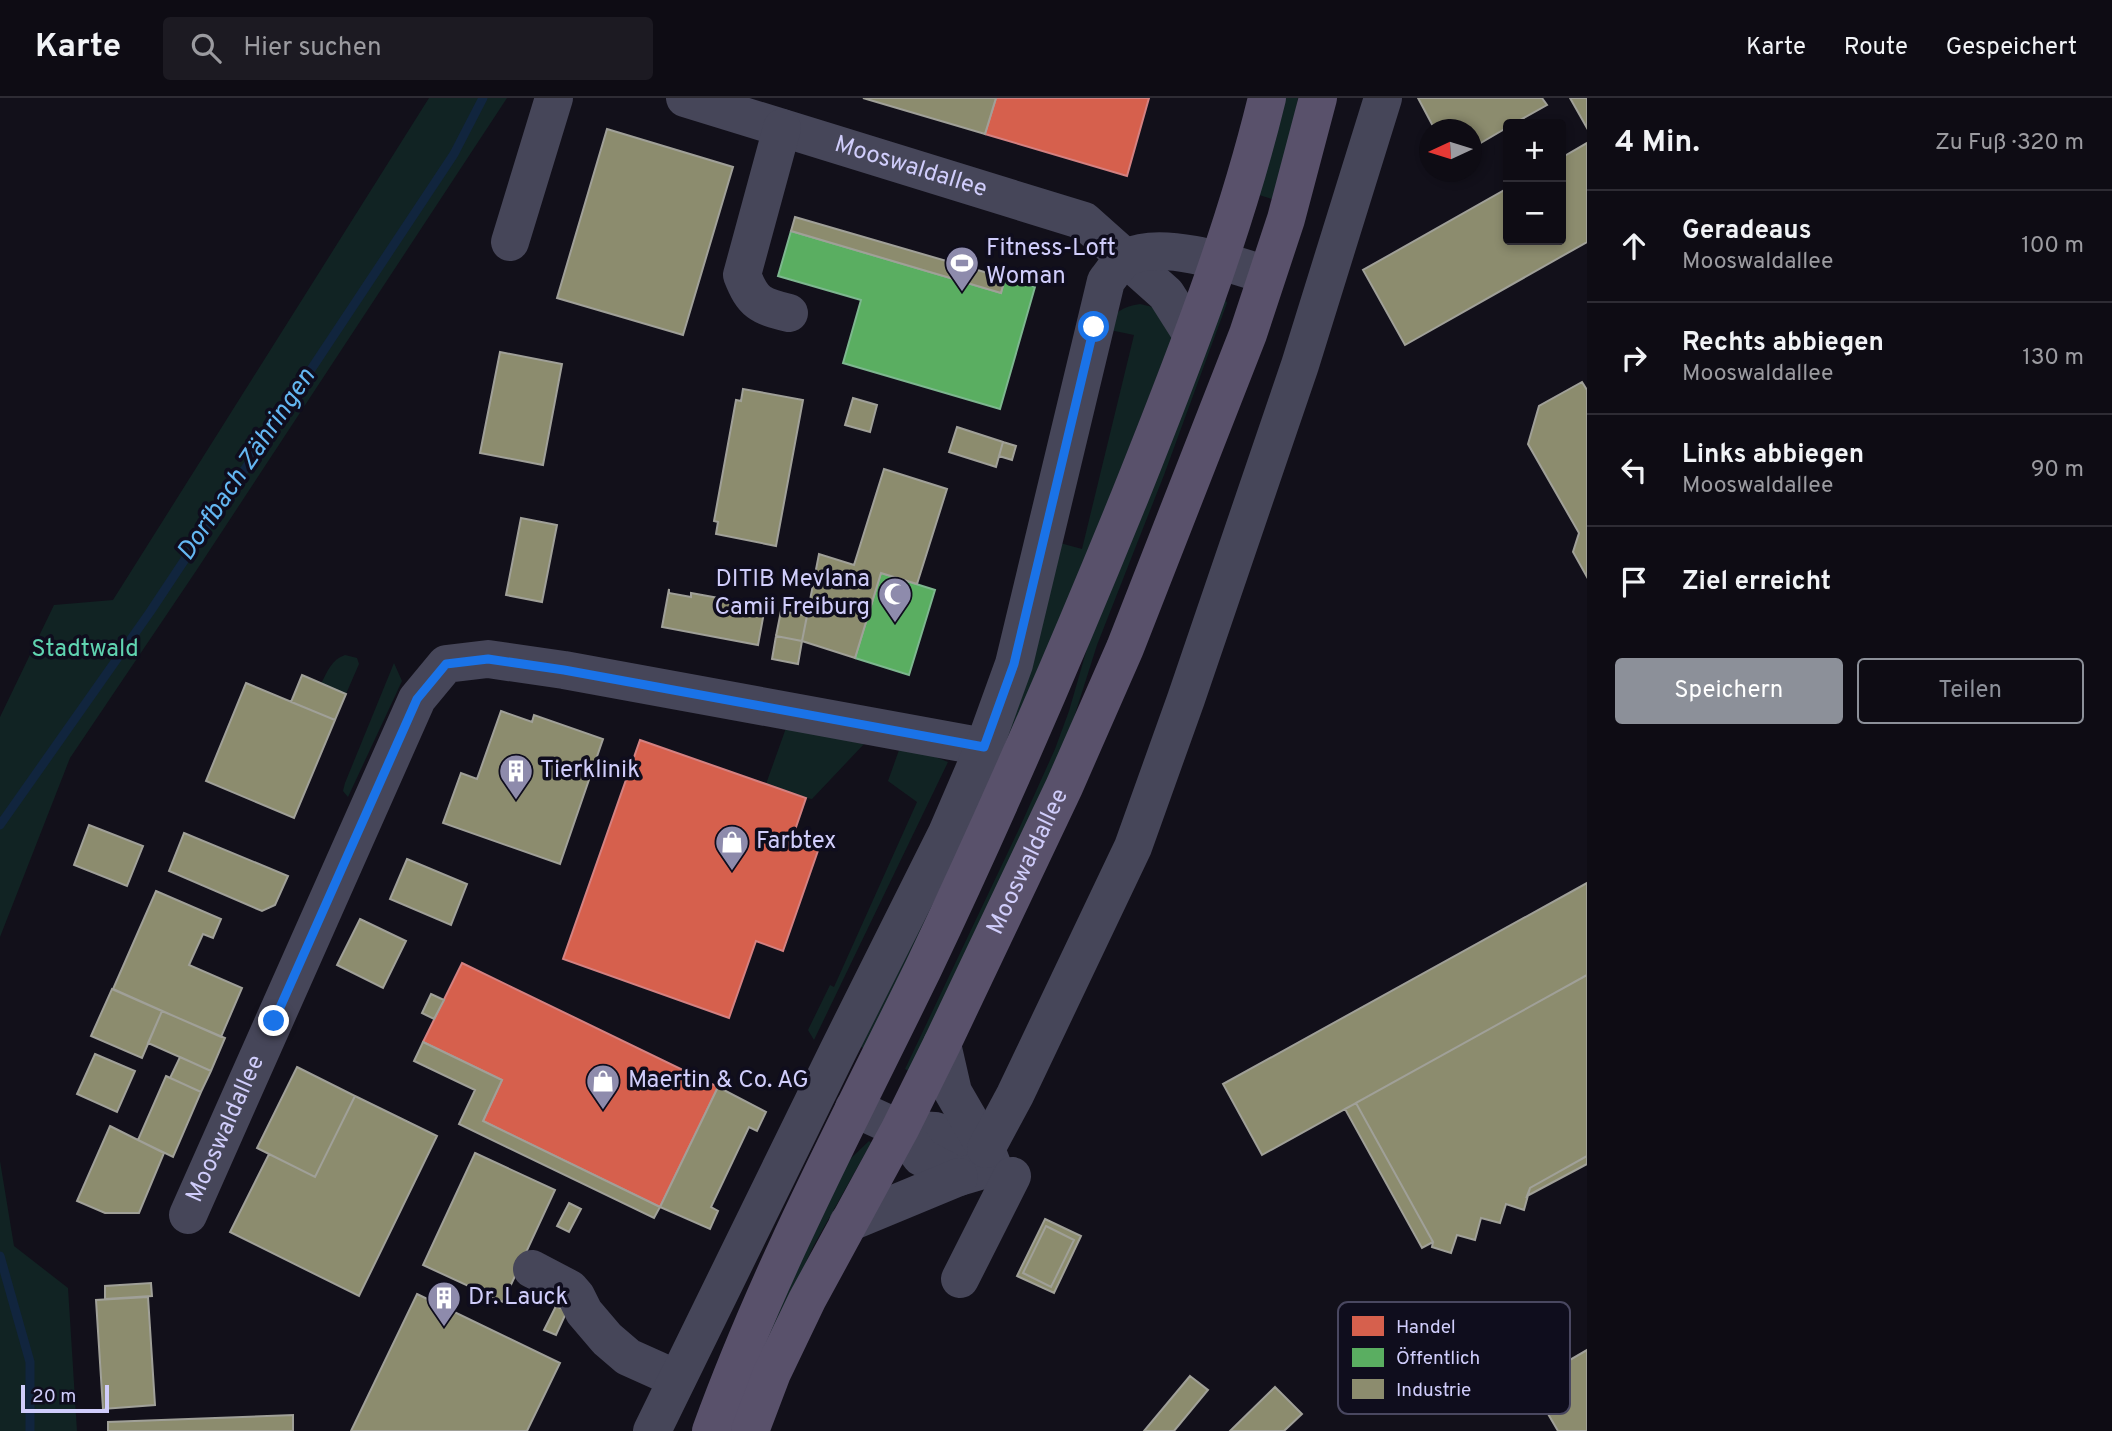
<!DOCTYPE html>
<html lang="de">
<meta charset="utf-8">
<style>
:root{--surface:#0e0c14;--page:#1c1a22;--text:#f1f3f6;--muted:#9b9ba0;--line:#2e2c34;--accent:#8c9099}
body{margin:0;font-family:Overpass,sans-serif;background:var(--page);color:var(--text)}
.controls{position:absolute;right:21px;top:21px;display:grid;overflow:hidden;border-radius:7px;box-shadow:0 4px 10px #0003}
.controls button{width:63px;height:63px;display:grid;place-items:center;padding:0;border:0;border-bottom:2px solid var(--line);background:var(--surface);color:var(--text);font:35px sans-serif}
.compass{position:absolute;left:1419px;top:21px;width:63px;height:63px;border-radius:50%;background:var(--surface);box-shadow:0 4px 10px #0003;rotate:266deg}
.scale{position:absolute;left:21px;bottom:18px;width:88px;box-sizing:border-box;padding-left:7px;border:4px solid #d0cdfb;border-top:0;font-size:19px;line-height:24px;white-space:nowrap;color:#d0cdfb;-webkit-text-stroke:5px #0f0d1d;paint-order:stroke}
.stop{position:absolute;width:21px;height:21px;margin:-16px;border:5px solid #1a73e8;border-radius:50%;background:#fff}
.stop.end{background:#1a73e8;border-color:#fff;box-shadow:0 2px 7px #0008}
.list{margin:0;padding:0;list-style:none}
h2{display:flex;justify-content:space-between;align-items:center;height:91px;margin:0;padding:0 28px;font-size:30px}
h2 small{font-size:23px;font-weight:400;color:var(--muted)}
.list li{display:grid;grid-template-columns:46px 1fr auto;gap:21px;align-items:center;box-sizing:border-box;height:112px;padding:0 28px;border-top:2px solid var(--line)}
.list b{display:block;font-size:26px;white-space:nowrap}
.list p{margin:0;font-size:23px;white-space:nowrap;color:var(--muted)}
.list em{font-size:23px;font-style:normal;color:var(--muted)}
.actions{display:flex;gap:14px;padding:21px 28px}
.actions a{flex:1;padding:16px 0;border:2px solid var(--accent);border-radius:7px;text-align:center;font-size:24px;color:var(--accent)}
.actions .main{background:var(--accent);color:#fff}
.icon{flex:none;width:38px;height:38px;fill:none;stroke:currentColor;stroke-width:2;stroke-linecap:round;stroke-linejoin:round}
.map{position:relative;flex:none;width:1587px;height:1333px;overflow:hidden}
header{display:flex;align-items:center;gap:42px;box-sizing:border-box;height:98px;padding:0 35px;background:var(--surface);border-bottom:2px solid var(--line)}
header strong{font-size:33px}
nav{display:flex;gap:38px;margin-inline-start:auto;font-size:24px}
.search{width:490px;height:63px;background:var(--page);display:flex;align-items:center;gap:18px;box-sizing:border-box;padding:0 24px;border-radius:7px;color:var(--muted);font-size:26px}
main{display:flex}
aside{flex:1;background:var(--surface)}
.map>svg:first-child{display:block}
.green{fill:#112323}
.shops{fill:#d6604d;stroke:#d48181;stroke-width:2}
.public{fill:#5aae61;stroke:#7db78f;stroke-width:2}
.industry{fill:#8c8c6e;stroke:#a0a098;stroke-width:2;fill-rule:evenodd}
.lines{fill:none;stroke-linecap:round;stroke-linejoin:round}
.stream{stroke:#11253e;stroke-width:9}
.minor{stroke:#464659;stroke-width:38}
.major{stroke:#59516b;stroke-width:38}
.route{stroke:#1a73e8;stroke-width:9}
.labels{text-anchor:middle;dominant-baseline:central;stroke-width:7;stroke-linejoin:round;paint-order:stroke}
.street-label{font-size:24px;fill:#d0cdfb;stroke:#0f0d1d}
.poi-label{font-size:24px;fill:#d0cdfb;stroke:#0f0d1d;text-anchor:start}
.park-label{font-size:24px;fill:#60d4b1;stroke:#0f0d1d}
.water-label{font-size:26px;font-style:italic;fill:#64b7f2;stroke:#0f0d1d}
.key{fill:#0f0d1d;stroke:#494760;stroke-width:2}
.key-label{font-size:19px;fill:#d0cdfb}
</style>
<header>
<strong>Karte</strong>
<div class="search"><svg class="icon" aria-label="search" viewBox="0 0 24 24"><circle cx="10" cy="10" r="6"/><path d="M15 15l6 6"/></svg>Hier suchen</div>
<nav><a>Karte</a><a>Route</a><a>Gespeichert</a></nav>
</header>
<main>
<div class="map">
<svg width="1587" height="1333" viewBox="0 0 1587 1333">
<rect width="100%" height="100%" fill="#12101a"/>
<path class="green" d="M429 0H507L196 473 70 660 0 839V619L54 507 113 502Z
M1284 0H1298L1289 51 1275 102 1256 96Z
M1225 201 1227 205 1164 377 1097 547 1063 654 912 975 905 971 1019 731 1055 651 1069 613 1088 547Z
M1140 206 1157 210 1174 235 1037 584 865 951 857 947 1060 445 1082 451 1134 237 1105 231C1112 215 1124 208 1140 206Z
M345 557 357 560 359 566 346 596 321 586C327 574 332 561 345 557Z
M394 565 402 583 348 699 343 693 345 685Z
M786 630 864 646 812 701 806 700 766 686Z
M899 652 928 656 948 664 814 942 808 932 830 887 834 889 917 704 888 683Z
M869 1043 871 1045 814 1147 763 1256 757 1255 848 1063Z
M0 1063 14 1148 68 1190 77 1333H0Z"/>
<path class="shops" d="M996 0H1149L1127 78 985 36Z
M640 642 806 700 793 738 820 747 783 853 756 843 729 920 563 861Z
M462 865 718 989 660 1109 483 1023 502 982 423 944Z"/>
<path class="public" d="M791 133 1001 195 1005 180 1035 189 1000 311 843 265 861 202 778 178Z
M881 475 935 492 909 577 855 560Z"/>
<path class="industry" d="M863 0H996L985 36Z
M1418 0H1542L1547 7 1513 26H1508V29L1472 50V32H1435Z
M1570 0H1587V30Z
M607 31 733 69 683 237 557 200Z
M1587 45V144L1405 247 1363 172 1508 90V142H1561V60Z
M795 119 1005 180 1001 195 791 133Z
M500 254 562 266 543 367 480 355Z
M1582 284 1587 292V479L1573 454 1579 435 1528 346 1539 308Z
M743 291 803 302 776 448 716 436 718 424 714 423 736 302 741 303Z
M853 300 877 307 870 334 845 327Z
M957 329 1003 344 996 369 949 354Z
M1003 344 1016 348 1012 362 999 358Z
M884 371 947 391 917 486 881 475 855 560 802 543 819 456 854 467Z
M521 420 557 427 542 504 506 497Z
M669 491V495L691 499V495L741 504 740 508 762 512 763 508 765 509 758 547 662 529Z
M781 513 807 518 802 543 776 538Z
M776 538 802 543 798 566 772 561Z
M302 577 346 596 335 622 291 604Z
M246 585 335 622 294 720 206 683Z
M501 613 532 624 534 617 603 641 560 766 443 725 461 675 477 681Z
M89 727 143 748 127 788 74 767Z
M184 735 288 778 275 807 262 813 169 773Z
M407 761 467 786 451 827 390 801Z
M1587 785V877L1262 1057 1223 986Z
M156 793 221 821 213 840 203 836 189 867 242 890 221 939 113 891Z
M360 821 406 843 383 890 337 867Z
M1587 877V1058L1530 1090 1524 1112 1506 1106 1500 1125 1481 1120 1475 1142 1457 1137 1451 1155 1432 1149 1433 1144 1356 1005Z
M112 891 162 913 142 960 91 938Z
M431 896 444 902 434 921 422 915Z
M162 913 225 940 211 973 148 945Z
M423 944 502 982 483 1023 660 1109 654 1120 459 1026 475 992 414 963Z
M95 956 135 973 117 1014 77 996Z
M180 959 211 973 201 994 170 980Z
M297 969 355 998 315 1079 257 1050Z
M166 978 201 994 173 1059 138 1042Z
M718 989 766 1014 757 1033 749 1029 711 1109 718 1113 710 1131 660 1109Z
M355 998 437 1038 359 1198 230 1134 269 1056 315 1079Z
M1356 1005 1433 1144 1422 1150 1345 1011Z
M110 1028 164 1055 139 1115H105L77 1103Z
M475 1055 555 1092 503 1204 423 1167Z
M1587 1058V1066L1527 1098 1530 1090Z
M569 1105 581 1111 569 1134 557 1128Z
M1045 1121 1081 1138 1054 1195 1017 1178ZM1046 1128 1074 1142 1051 1189 1023 1175Z
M1046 1128 1074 1142 1051 1189 1023 1175Z
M151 1185 152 1198 105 1201V1188Z
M417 1196 560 1265 527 1333H351Z
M148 1199 155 1307 103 1311 96 1202Z
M556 1208 567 1213 556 1237 544 1232Z
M1587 1252V1333H1558L1530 1285Z
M1190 1278 1208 1292 1174 1333H1144Z
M1275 1289 1302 1316 1284 1333H1230Z
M293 1317V1333H108V1324Z"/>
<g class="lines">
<path class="stream" d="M0 727 150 514 454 56 483 0
M0 1158 30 1264V1333"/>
<g class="minor">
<path id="s1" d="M685 0 1084 123 1166 196 1192 237"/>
<path d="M782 30 742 177C753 205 760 208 789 215"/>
<path d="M510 144 554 0"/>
<path d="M854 1010 900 1031 935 1033 986 1051"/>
<path d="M900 1031 921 1059 959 1079 993 1069 986 1051 953 994 942 946"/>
<path d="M986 1051 1015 997 1133 749 1186 601 1300 267 1383 0"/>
<path id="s2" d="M188 1117 417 601 446 566 488 561 564 572 984 649"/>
<path d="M848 1125 959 1079"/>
<path d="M532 1171 570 1191 576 1198 584 1214 607 1241 628 1259 677 1281"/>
<path d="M960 1181 1012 1078"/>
<path d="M652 1333 838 953 947 735 984 649 1014 566 1106 183C1112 176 1120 162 1128 159 1163 142 1232 166 1266 177"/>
</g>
<g class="major">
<path d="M711 1333C769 1173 849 1023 923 871 997 715 1065 558 1130 398 1182 268 1234 136 1267 0"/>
<path id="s3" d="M750 1333 772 1275 807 1202 900 1031 942 946 1064 689 1125 550 1248 236 1286 121 1318 0"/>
</g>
</g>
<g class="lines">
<path class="route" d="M274 923 417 601 446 566 488 561 564 572 984 649 1014 566 1094 229"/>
</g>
<defs>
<g id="stadium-pin" transform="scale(1.75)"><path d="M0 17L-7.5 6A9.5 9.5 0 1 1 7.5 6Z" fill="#8e8bac" stroke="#0f0d1d"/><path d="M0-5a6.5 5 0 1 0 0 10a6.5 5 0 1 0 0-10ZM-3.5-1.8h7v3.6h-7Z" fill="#fff"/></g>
<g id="mosque-pin" transform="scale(1.75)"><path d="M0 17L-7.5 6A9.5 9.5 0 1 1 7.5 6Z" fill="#8e8bac" stroke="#0f0d1d"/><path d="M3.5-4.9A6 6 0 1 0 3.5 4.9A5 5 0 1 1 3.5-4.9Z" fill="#fff"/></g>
<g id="building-pin" transform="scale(1.75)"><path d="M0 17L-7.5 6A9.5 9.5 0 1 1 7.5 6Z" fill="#8e8bac" stroke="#0f0d1d"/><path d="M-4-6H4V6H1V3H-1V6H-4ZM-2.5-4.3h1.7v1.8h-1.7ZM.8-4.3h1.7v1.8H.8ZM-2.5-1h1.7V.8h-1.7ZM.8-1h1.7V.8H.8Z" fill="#fff"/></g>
<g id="shop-pin" transform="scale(1.75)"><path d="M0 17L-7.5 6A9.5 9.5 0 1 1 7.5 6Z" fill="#8e8bac" stroke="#0f0d1d"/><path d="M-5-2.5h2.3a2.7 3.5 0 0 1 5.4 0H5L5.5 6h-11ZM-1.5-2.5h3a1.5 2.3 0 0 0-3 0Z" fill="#fff"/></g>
</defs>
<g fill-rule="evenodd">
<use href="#stadium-pin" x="962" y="165"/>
<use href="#mosque-pin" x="895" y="496"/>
<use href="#building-pin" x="516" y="673"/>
<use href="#shop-pin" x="732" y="744"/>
<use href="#shop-pin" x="603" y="983"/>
<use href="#building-pin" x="444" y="1200"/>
</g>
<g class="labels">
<g class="street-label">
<text stroke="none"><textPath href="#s1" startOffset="236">Mooswaldallee</textPath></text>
<text stroke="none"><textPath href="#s3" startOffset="634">Mooswaldallee</textPath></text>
<text stroke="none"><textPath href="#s2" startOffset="94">Mooswaldallee</textPath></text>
</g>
<g class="poi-label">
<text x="986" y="151">Fitness-Loft<tspan x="986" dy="28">Woman</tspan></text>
<text x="870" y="482" text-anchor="end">DITIB Mevlana<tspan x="870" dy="28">Camii Freiburg</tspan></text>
<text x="540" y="673">Tierklinik</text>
<text x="756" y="744">Farbtex</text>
<text x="628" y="983">Maertin &amp; Co. AG</text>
<text x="468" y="1200">Dr. Lauck</text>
</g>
<g class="park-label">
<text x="85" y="552">Stadtwald</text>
</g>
<g class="water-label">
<text transform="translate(247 367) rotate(-56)">Dorfbach Zähringen</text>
</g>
</g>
<rect x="1338" y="1204" width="232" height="112" rx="10" class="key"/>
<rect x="1352" y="1218" width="32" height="20" fill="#d6604d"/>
<rect x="1352" y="1250" width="32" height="19" fill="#5aae61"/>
<rect x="1352" y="1281" width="32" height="20" fill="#8c8c6e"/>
<g class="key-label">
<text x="1396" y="1235">Handel</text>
<text x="1396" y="1266">Öffentlich</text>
<text x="1396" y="1298">Industrie</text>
</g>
</svg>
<div class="controls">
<button>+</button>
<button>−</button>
</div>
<svg class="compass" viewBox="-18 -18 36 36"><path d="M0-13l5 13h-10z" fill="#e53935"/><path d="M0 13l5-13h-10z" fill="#9b9ba0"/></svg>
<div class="scale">20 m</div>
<div class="stop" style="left:1094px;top:229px"></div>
<div class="stop end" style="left:274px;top:923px"></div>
</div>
<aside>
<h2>4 Min.<small>Zu Fuß · 320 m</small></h2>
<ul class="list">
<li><svg class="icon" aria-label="ahead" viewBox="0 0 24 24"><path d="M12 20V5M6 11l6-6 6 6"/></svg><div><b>Geradeaus</b><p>Mooswaldallee</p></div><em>100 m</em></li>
<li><svg class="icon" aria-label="right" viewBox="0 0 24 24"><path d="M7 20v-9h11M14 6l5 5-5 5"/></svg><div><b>Rechts abbiegen</b><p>Mooswaldallee</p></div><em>130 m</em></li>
<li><svg class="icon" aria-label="left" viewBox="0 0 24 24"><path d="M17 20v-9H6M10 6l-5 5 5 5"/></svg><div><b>Links abbiegen</b><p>Mooswaldallee</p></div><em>90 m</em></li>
<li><svg class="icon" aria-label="arrive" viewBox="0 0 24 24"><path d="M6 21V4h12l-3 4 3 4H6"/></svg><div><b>Ziel erreicht</b></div></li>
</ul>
<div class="actions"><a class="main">Speichern</a><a>Teilen</a></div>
</aside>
</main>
